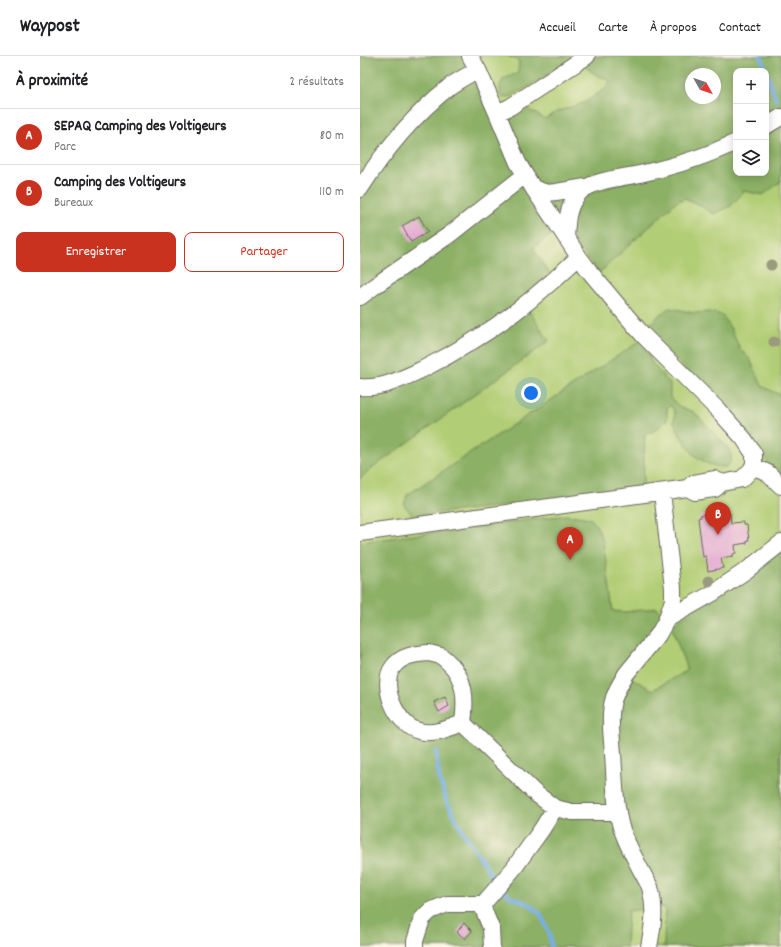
<!DOCTYPE html>
<html lang="fr">
<meta charset="utf-8">
<style>
:root{--surface:#fff;--page:#f2f2f2;--text:#202124;--muted:#757577;--line:#e0e0e0;--accent:#c8321e}
body{margin:0;font-family:Dekko,sans-serif;background:var(--page);color:var(--text)}
.controls{position:absolute;right:12px;top:12px;display:grid;overflow:hidden;border-radius:8px;box-shadow:0 2px 10px #0003}
.controls button{width:36px;height:36px;display:grid;place-items:center;padding:0;border:0;border-bottom:1px solid var(--line);background:var(--surface);color:var(--text);font:20px sans-serif}
.compass{position:absolute;left:325px;top:12px;width:36px;height:36px;border-radius:50%;background:var(--surface);box-shadow:0 2px 10px #0003;rotate:130deg}
.you{position:absolute;left:171px;top:337px;width:14px;height:14px;margin:-10px;border:3px solid #fff;border-radius:50%;background:#1a73e8;box-shadow:0 0 0 6px #1a73e833}
.badge{display:grid;place-items:center;width:26px;height:26px;border-radius:50%;background:var(--accent);color:#fff;font-size:13px;font-weight:700}
.pin{position:absolute;translate:-50% -33px;filter:drop-shadow(0 1px 2px #0008)}
.pin::after{content:'';position:absolute;top:21px;width:14px;height:12px;background:inherit;clip-path:polygon(0 0,100% 0,50% 100%)}
.list{margin:0;padding:0;list-style:none}
h2{display:flex;justify-content:space-between;align-items:center;height:52px;margin:0;padding:0 16px;font-size:17px}
h2 small{font-size:13px;font-weight:400;color:var(--muted)}
.list li{display:grid;grid-template-columns:26px 1fr auto;gap:12px;align-items:center;box-sizing:border-box;height:56px;padding:0 16px;border-top:1px solid var(--line)}
.list b{display:block;font-size:15px;white-space:nowrap}
.list p{margin:0;font-size:13px;white-space:nowrap;color:var(--muted)}
.list em{font-size:13px;font-style:normal;color:var(--muted)}
.actions{display:flex;gap:8px;padding:12px 16px}
.actions a{flex:1;padding:9px 0;border:1px solid var(--accent);border-radius:8px;text-align:center;font-size:14px;color:var(--accent)}
.actions .main{background:var(--accent);color:#fff}
.icon{flex:none;width:22px;height:22px;fill:none;stroke:currentColor;stroke-width:2;stroke-linecap:round;stroke-linejoin:round}
.map{position:relative;flex:none;width:421px;height:891px;overflow:hidden}
header{display:flex;align-items:center;gap:24px;box-sizing:border-box;height:56px;padding:0 20px;background:var(--surface);border-bottom:1px solid var(--line)}
header strong{font-size:19px}
nav{display:flex;gap:22px;margin-inline-start:auto;font-size:14px}
main{display:flex}
aside{flex:1;background:var(--surface)}
.map>svg:first-child{display:block}
.green{fill:#b1cd74;stroke:#667448;fill-rule:evenodd}
.forest{fill:#8cb066;stroke:#546641;fill-rule:evenodd}
.lines{fill:none;stroke-linecap:round;stroke-linejoin:round}
.stream{stroke:#77afe7;stroke-width:4}
.building{fill:#e4aed2}
.minor-casing{stroke:#68645b;stroke-width:18}
.minor{stroke:#fff;stroke-width:16}
.tree{fill:#9a9a7e}
</style>
<header>
<strong>Waypost</strong>
<nav><a>Accueil</a><a>Carte</a><a>À propos</a><a>Contact</a></nav>
</header>
<main>
<aside>
<h2>À proximité<small>2 résultats</small></h2>
<ul class="list">
<li><span class="badge">A</span><div><b>SEPAQ Camping des Voltigeurs</b><p>Parc</p></div><em>80 m</em></li>
<li><span class="badge">B</span><div><b>Camping des Voltigeurs</b><p>Bureaux</p></div><em>110 m</em></li>
</ul>
<div class="actions"><a class="main">Enregistrer</a><a>Partager</a></div>
</aside>
<div class="map">
<svg width="421" height="891" viewBox="0 0 421 891">
<rect width="100%" height="100%" fill="#fcf5e5"/>
<filter id="ink" filterUnits="userSpaceOnUse"><feTurbulence type="fractalNoise" baseFrequency=".025" numOctaves="2"/><feDisplacementMap in="SourceGraphic" scale="8" xChannelSelector="R" yChannelSelector="G"/><feConvolveMatrix kernelMatrix="1 2 1 2 8 2 1 2 1" color-interpolation-filters="sRGB"/></filter>
<filter id="wash" filterUnits="userSpaceOnUse"><feTurbulence type="fractalNoise" baseFrequency=".012" numOctaves="4" result="noise"/><feDisplacementMap in="SourceGraphic" scale="16" xChannelSelector="R" yChannelSelector="G"/><feGaussianBlur stdDeviation="0.9" result="paint"/><feColorMatrix in="noise" values="0 0 0 0 0 0 0 0 0 0 0 0 0 0 0 0 0 1.4 0 .05"/><feComposite in="paint" operator="in"/></filter>
<g filter="url(#wash)">
<rect width="100%" height="100%" fill="#f5e9d0"/>
<path class="green" d="M0 0H421V891H0ZM376 15H406V117H376ZM331 18H355V42H331Z"/>
<path class="forest" d="M0 0H105L195 176 173 192 191 220 168 253 189 285 7 416 0 423Z
M148 0H218L152 40 144 42 140 39V30L143 23 158 17 159 5Z
M237 0H421V56L406 65V15H376V81L339 97 217 127 178 130 159 92 149 65 151 58 164 47 171 55 185 63 196 56 224 47 246 32 250 25 245 22 236 19 223 9ZM331 18H355V42H331Z
M421 66V125L403 139 384 135 371 150 353 158 340 149 325 142 316 146 239 217 215 186 210 172 221 140 376 91V117H406V76Z
M209 139 202 164 188 145Z
M309 252 321 254 334 257 350 256 362 259 371 273 380 293 390 303 402 330 416 337 421 339V420L415 415 406 404 383 373 286 273 299 259Z
M280 285 285 289 292 307 310 328V342L320 351 334 356 367 391C373 399 373 403 367 411H362L348 408 334 399 320 379 314 366 315 357 311 350H309L307 353V364L294 375 285 378 283 430 269 434 211 442 53 460 44 449 47 439Z
M207 459 224 461 231 463 237 470 243 485 253 555 265 556 297 552 304 560 271 622 293 634 327 614 311 569 421 492V891H304L305 851 268 855 266 891H0V486Z"/>
<g class="lines">
<path class="stream" d="M401 0 416 44
M76 695 79 722 87 746 102 774 133 822 137 826
M141 831 149 840 169 848 181 859 190 879 191 891"/>
</g>
<g id="blocks">
<path class="building" d="M59 160 68 176 51 186 42 170Z
M367 456V458L370 457 371 467 384 466V469H387L389 484H387V487L375 489 376 497 373 498V500L361 502 363 512 348 515 346 500 343 501 338 462 341 461 340 459Z
M85 641 89 650 79 656 74 646Z
M104 867 112 875 105 883 97 876Z"/>
</g>
</g>
<g filter="url(#ink)">
<use href="#blocks" fill-opacity="0" stroke="#68645b" stroke-width="1"/>
<g class="lines">
<g class="minor-casing">
<path id="minor" d="M110 0 118 14 137 57 158 107 173 132 219 201 230 216 270 264 283 279 358 354 384 383 394 398V408L391 414 382 423 362 427
M137 57 150 51 227 0
M406 70 421 61
M173 132 187 137 196 136 226 131
M0 133C24 95 54 59 89 31 98 24 108 19 118 14
M206 182C207 165 207 149 220 136 234 123 265 122 284 117 315 110 347 100 376 86
M0 241 16 229 89 179 165 119
M0 331C22 333 41 323 61 314 99 295 136 272 169 245 186 231 203 216 219 201
M393 410 408 417 421 430
M0 477 328 432 335 436 347 434 355 433 362 427 354 423 333 427 328 432
M307 563 353 537 387 514 421 487
M69 597C73 598 77 599 81 600 84 602 86 604 88 606 106 622 106 645 103 667 89 672 74 679 59 675 37 670 19 629 33 611 42 599 56 598 69 597Z
M103 667 175 737 195 752 212 756H258
M55 891V885L62 863 70 855 87 848H123
M132 891 131 872 124 855 123 848 154 812 182 773 195 752
M289 891C293 869 296 854 290 831 280 812 268 792 261 771 254 747 255 722 253 698 252 682 249 665 252 649 254 638 260 628 266 618L298 579 306 565 313 544V532L302 436"/>
</g>
<use href="#minor" class="minor"/>
</g>
<g class="tree">
<circle cx="411" cy="209" r="5.5"/>
<circle cx="414" cy="286" r="5.5"/>
<circle cx="349" cy="525" r="5.5"/>
</g>
</g>
</svg>
<div class="controls">
<button>+</button>
<button>−</button>
<button><svg class="icon" aria-label="layers" viewBox="0 0 24 24"><path d="M12 4l9 5-9 5-9-5zM3 14l9 5 9-5"/></svg></button>
</div>
<svg class="compass" viewBox="-18 -18 36 36"><path d="M0-13l5 13h-10z" fill="#e53935"/><path d="M0 13l5-13h-10z" fill="#757577"/></svg>
<div class="you"></div>
<div class="pin badge" style="left:210px;top:504px">A</div>
<div class="pin badge" style="left:358px;top:479px">B</div>
</div>
</main>
